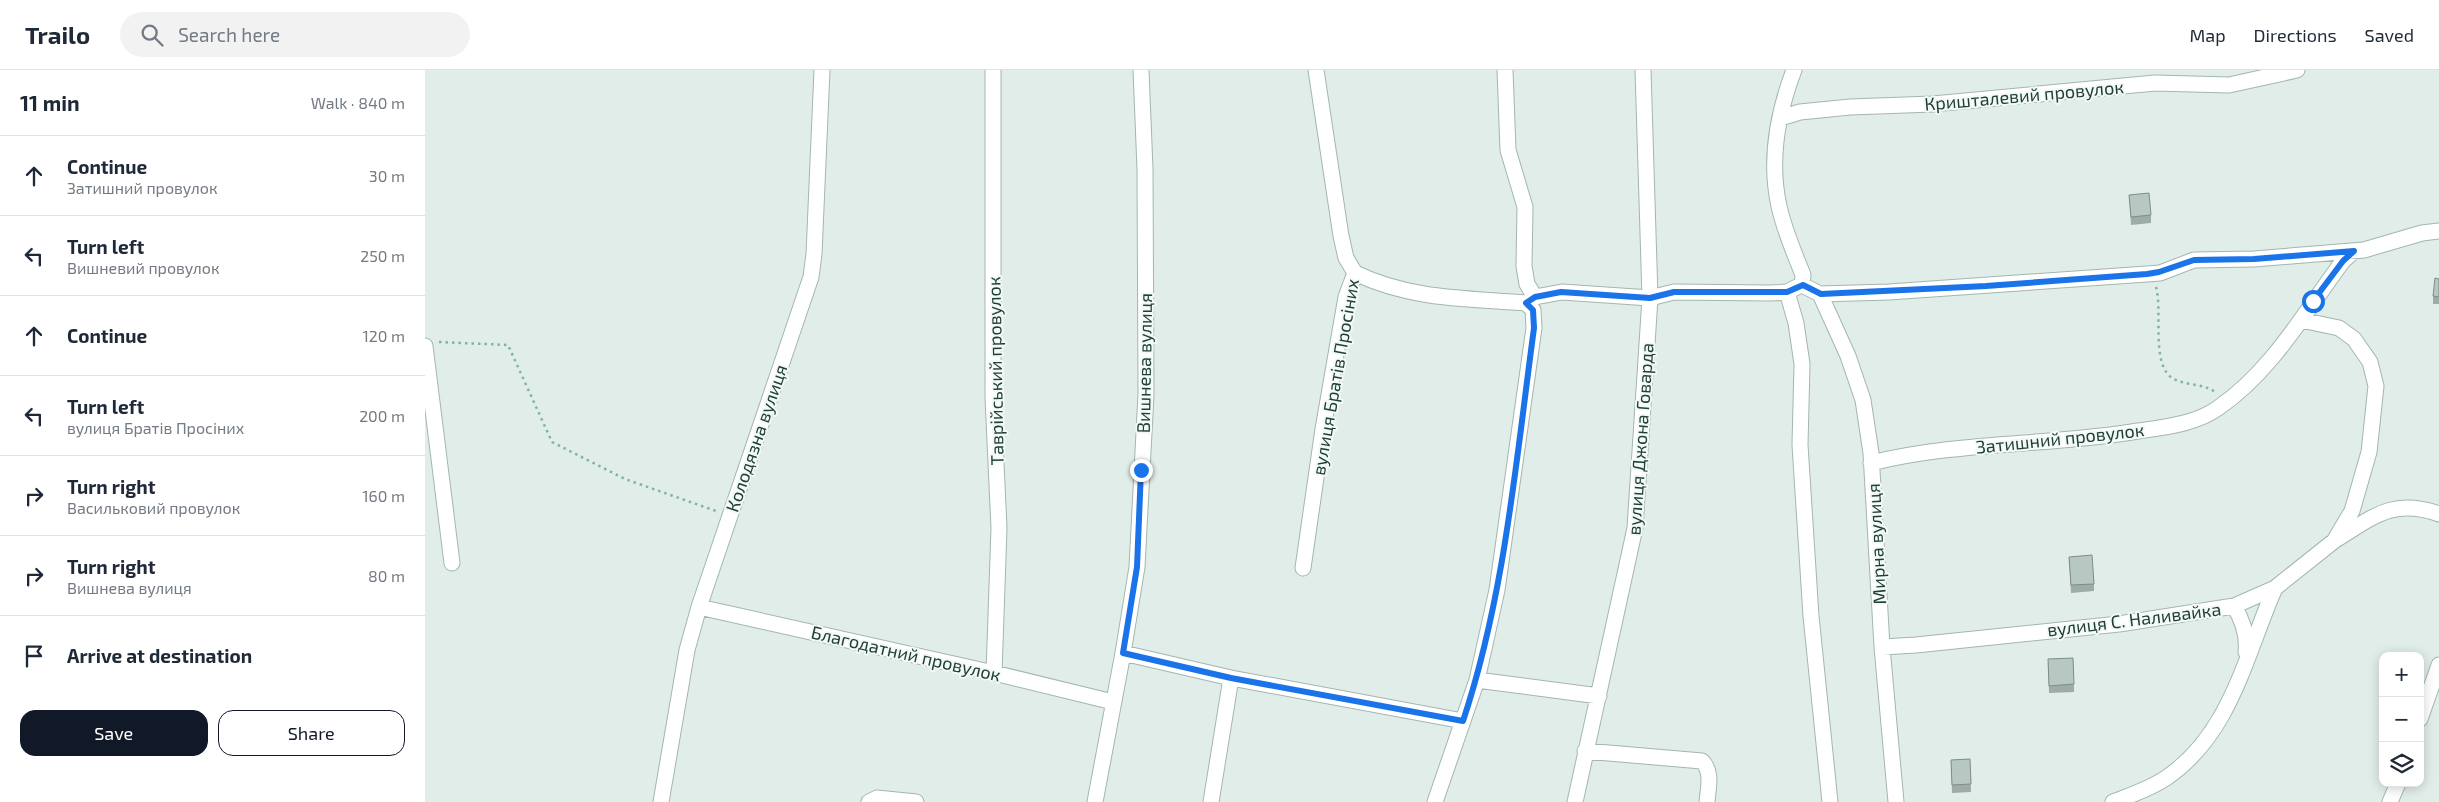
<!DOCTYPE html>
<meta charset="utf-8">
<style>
:root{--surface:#fff;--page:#f2f2f3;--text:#1f2937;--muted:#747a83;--line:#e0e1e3;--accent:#111827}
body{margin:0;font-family:"Exo 2",sans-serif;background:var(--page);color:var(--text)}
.controls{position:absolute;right:15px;bottom:15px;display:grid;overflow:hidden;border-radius:10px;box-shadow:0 2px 12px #0003}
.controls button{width:45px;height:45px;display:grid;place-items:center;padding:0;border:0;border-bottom:1px solid var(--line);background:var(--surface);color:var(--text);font:25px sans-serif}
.stop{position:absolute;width:15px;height:15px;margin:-11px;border:4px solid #1a73e8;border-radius:50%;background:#fff}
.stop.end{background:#1a73e8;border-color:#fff;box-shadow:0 1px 5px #0008}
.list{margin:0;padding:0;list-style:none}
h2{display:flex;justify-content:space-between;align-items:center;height:65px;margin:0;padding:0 20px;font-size:21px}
h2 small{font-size:16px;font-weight:400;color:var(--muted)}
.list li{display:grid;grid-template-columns:32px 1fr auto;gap:15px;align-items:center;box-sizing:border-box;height:80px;padding:0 20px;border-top:1px solid var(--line)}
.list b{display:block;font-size:19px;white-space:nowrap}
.list p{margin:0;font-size:16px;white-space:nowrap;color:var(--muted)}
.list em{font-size:16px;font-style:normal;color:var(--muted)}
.actions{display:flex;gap:10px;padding:15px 20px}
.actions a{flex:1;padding:11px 0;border:1px solid var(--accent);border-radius:15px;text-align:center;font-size:18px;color:var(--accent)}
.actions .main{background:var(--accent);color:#fff}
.icon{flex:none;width:28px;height:28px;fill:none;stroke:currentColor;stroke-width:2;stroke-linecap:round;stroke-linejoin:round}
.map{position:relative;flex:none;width:2014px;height:732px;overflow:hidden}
header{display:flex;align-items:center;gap:30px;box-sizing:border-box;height:70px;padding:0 25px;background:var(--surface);border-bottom:1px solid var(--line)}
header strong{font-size:24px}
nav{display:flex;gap:28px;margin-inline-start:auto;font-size:18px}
.search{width:350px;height:45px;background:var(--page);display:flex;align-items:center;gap:12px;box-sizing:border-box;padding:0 18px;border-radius:28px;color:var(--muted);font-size:19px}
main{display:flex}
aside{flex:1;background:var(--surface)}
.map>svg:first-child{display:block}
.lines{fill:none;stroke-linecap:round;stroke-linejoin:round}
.minor-casing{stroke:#a3b6af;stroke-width:17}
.path{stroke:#7fb4a4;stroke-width:2.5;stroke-dasharray:2.5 4;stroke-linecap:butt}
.minor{stroke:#fff;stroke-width:15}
.wall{fill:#9daca6}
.building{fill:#b6c8c1;stroke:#7f8c87}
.route{stroke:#1a73e8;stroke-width:6}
.labels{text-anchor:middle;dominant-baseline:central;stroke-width:4;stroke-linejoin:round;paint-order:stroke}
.street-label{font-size:18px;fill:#204037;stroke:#f2f9f6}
</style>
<header>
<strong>Trailo</strong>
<div class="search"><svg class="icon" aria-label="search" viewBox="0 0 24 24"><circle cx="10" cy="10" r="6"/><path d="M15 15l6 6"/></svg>Search here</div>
<nav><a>Map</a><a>Directions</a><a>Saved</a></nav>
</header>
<main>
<aside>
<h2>11 min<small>Walk · 840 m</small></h2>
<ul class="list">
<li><svg class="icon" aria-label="ahead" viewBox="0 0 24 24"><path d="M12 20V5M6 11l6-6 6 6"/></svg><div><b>Continue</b><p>Затишний провулок</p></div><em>30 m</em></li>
<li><svg class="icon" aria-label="left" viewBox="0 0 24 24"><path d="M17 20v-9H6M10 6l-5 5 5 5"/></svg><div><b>Turn left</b><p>Вишневий провулок</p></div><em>250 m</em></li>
<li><svg class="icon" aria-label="ahead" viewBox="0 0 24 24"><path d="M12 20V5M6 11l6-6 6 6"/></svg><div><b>Continue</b></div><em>120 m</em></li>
<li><svg class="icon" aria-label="left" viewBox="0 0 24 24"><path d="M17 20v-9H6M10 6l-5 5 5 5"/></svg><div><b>Turn left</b><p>вулиця Братів Просіних</p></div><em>200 m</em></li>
<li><svg class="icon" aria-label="right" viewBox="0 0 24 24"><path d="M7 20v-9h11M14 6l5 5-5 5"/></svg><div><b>Turn right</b><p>Васильковий провулок</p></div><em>160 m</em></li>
<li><svg class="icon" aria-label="right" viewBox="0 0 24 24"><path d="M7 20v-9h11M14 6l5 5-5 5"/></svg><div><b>Turn right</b><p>Вишнева вулиця</p></div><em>80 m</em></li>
<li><svg class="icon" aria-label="arrive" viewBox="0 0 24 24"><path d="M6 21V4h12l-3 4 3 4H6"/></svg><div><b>Arrive at destination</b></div></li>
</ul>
<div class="actions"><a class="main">Save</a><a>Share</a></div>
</aside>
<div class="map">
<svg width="2014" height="732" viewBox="0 0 2014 732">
<rect width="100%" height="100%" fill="#e1ede8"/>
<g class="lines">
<g class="minor-casing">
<path id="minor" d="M568 0V328L574 458 569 603
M891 0 916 166 921 188 930 203
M1080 0 1083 80 1100 137 1099 196 1102 214 1110 227
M1369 0C1353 42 1344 91 1354 136 1359 160 1369 182 1378 205L1377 215
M1355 48 1375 42 1425 37 1508 34 1730 13 1804 15 1872 0
M930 203C987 230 1040 228 1101 233L1110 227 1137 222 1225 228 1249 222 1345 223 1362 222 1372 217
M1377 215 1395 224 1464 222 1722 204 1735 203 1769 190 1829 189 1939 180 1997 163 2014 161
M1362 222 1371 253 1377 294 1375 375 1386 546 1405 732
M1395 224 1423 286 1438 330 1446 383 1457 577 1471 732
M0 276 27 493
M1446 393C1534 371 1625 376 1713 361 1740 357 1771 354 1793 338 1846 302 1880 242 1918 191L1929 181
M1912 469C1949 446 1969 428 2014 444
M878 498 898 359 921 227 930 203
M1809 536C1818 551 1823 565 1821 582
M274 537 569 603 688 632
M1457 577 1491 575 1694 554 1809 536 1850 518 1909 471 1927 441 1944 382 1951 316 1945 292 1929 269 1914 258 1876 250
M698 583 806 608 1038 651
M1052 610 1174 626
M1995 649 2014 595
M1160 681 1277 691C1288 702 1283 718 1282 732
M236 732 262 580 274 537 386 207 389 184 397 0
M444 732 452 728 491 732
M670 732 698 583 712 497 721 324 720 99 716 0
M786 732 806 608
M1010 732 1052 610 1072 520 1109 258 1108 240 1101 233
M1150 732 1210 458 1225 228 1218 0
M1688 732C1706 725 1725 719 1741 708 1806 664 1820 586 1850 518
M1965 732 1973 713"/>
</g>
<path class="path" d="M1731 217C1738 241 1725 297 1749 309 1762 316 1778 313 1790 322
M14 272 83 275 127 372 200 409 291 441"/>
<use href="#minor" class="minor"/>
</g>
<path class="wall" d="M1704 125 1726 145V153L1706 155Z
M2014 209V234H2008V226Z
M1644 487 1669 514V521L1646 523Z
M1623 589 1649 614V622L1624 623Z
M1545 689 1546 722 1527 723 1526 690Z"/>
<path class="building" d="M1724 123 1726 145 1706 147 1704 125Z
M2010 208 2014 209V227L2008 226Z
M1667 485 1669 514 1646 515 1644 487Z
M1648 588 1649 614 1624 616 1623 589Z
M1545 689 1546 714 1527 715 1526 690Z"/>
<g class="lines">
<path class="route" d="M716 400 712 497 698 583 806 608 1038 651C1080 525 1091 390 1109 258L1108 240 1101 233 1110 227 1136 222 1225 228 1249 222H1362L1378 215 1396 224 1561 216 1722 204 1734 202 1769 190 1829 189 1929 181 1918 191 1888 231"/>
</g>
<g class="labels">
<g class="street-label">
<text transform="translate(1599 25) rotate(-5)">Кришталевий провулок</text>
<text transform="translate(719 293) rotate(-89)">Вишнева вулиця</text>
<text transform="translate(570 301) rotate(-91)">Таврійський провулок</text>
<text transform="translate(910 307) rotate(-80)">вулиця Братів Просіних</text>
<text transform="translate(331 368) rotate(-71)">Колодязна вулиця</text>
<text transform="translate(1635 368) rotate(-6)">Затишний провулок</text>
<text transform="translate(1215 369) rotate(-86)">вулиця Джона Говарда</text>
<text transform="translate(1451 474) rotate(-93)">Мирна вулиця</text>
<text transform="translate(1709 549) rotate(-7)">вулиця С. Наливайка</text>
<text transform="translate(481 583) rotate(13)">Благодатний провулок</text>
</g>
</g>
</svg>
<div class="controls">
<button>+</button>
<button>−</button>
<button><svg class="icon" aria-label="layers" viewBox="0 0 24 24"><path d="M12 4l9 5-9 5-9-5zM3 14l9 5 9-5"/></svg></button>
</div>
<div class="stop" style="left:1888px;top:231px"></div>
<div class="stop end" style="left:716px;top:400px"></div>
</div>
</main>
